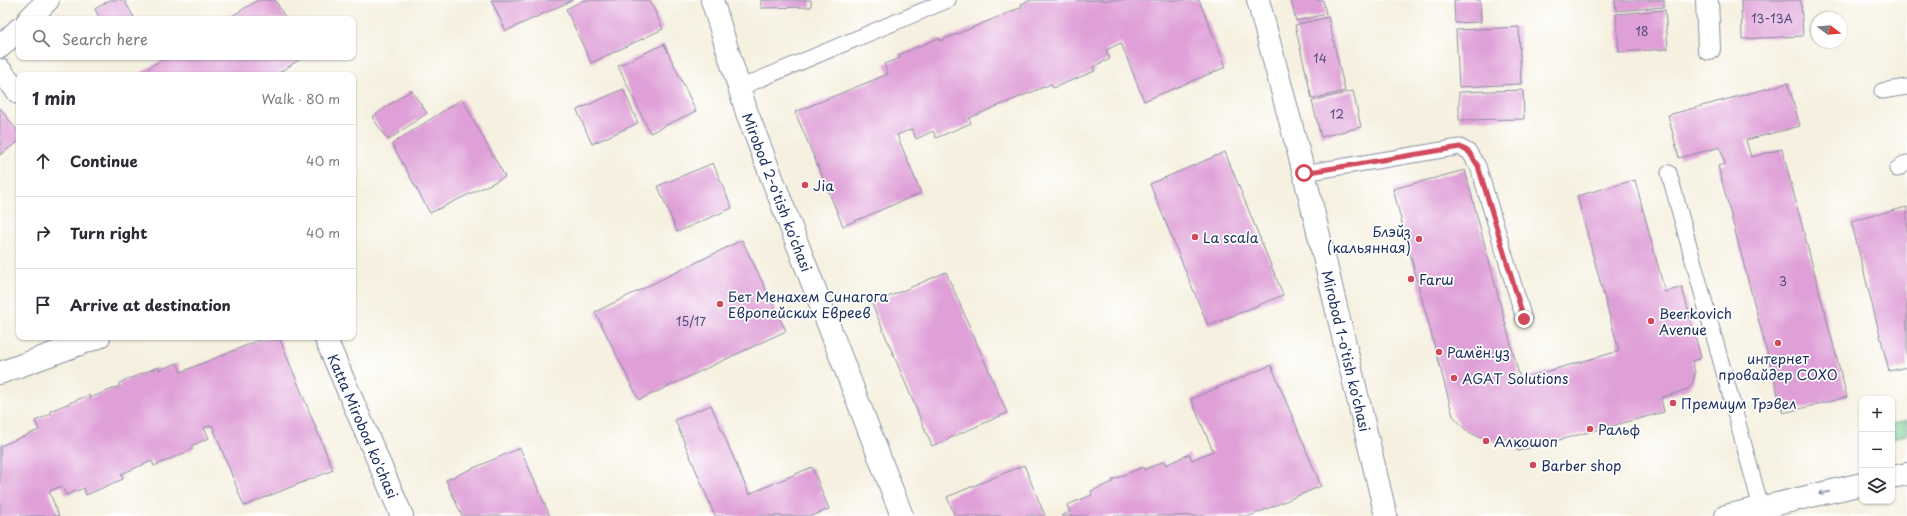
<!DOCTYPE html>
<meta charset="utf-8">
<style>
:root{--surface:#fff;--page:#f2f2f3;--text:#2b2b33;--muted:#7c7c81;--line:#e1e1e2}
body{margin:0;font-family:"Playpen Sans",sans-serif;background:var(--page);color:var(--text)}
.controls{position:absolute;right:12px;bottom:12px;display:grid;overflow:hidden;border-radius:8px;box-shadow:0 1px 3px #0004}
.controls button{width:36px;height:36px;display:grid;place-items:center;padding:0;border:0;border-bottom:1px solid var(--line);background:var(--surface);color:var(--text);font:20px sans-serif}
.compass{position:absolute;left:1811px;top:12px;width:36px;height:36px;border-radius:50%;background:var(--surface);box-shadow:0 1px 3px #0004;rotate:106deg}
.stop{position:absolute;width:12px;height:12px;margin:-9px;border:3px solid #d1495b;border-radius:50%;background:#fff}
.stop.end{background:#d1495b;border-color:#fff;box-shadow:0 1px 4px #0008}
.list{margin:0;padding:0;list-style:none}
h2{display:flex;justify-content:space-between;align-items:center;height:52px;margin:0;padding:0 16px;font-size:17px}
h2 small{font-size:13px;font-weight:400;color:var(--muted)}
.list li{display:grid;grid-template-columns:26px 1fr auto;gap:12px;align-items:center;box-sizing:border-box;height:72px;padding:0 16px;border-top:1px solid var(--line)}
.list b{display:block;font-size:15px;white-space:nowrap}
.list em{font-size:13px;font-style:normal;color:var(--muted)}
.icon{flex:none;width:22px;height:22px;fill:none;stroke:currentColor;stroke-width:2;stroke-linecap:round;stroke-linejoin:round}
.map{position:relative;flex:none;width:1907px;height:516px;overflow:hidden}
.search{position:absolute;background:var(--surface);box-shadow:0 1px 3px #0004;left:16px;top:16px;width:340px;height:44px;display:flex;align-items:center;gap:10px;box-sizing:border-box;padding:0 14px;border-radius:8px;color:var(--muted);font-size:15px}
.panel{position:absolute;background:var(--surface);box-shadow:0 1px 3px #0004;left:16px;top:72px;width:340px;height:268px;border-radius:8px}
.map>svg:first-child{display:block}
.green{fill:#73c88c;stroke:#477c75}
.building{fill:#df9fd7}
.lines{fill:none;stroke-linecap:round;stroke-linejoin:round}
.service-casing{stroke:#88909e;stroke-width:17}
.minor-casing{stroke:#88909e;stroke-width:24}
.primary-casing{stroke:#88909e;stroke-width:24}
.service{stroke:#fff;stroke-width:15}
.minor{stroke:#fff;stroke-width:22}
.primary{stroke:#fff;stroke-width:22}
.oneway{fill:#8d97ae}
.route{stroke:#d1495b;stroke-width:5}
.poi-dot{fill:#d1495b;stroke:#fff;stroke-width:1.5}
.labels{text-anchor:middle;dominant-baseline:central;stroke-width:3.5;stroke-linejoin:round;paint-order:stroke}
.number-label{font-size:12px;fill:#4c4b7c}
.poi-label{font-size:14px;fill:#1b2f5e;stroke:#fff;text-anchor:start}
.street-label{font-size:14px;fill:#1b2f5e;stroke:#fff}
</style>
<div class="map">
<svg width="1907" height="516" viewBox="0 0 1907 516">
<rect width="100%" height="100%" fill="#fff"/>
<filter id="ink" filterUnits="userSpaceOnUse"><feTurbulence type="fractalNoise" baseFrequency=".025" numOctaves="2"/><feDisplacementMap in="SourceGraphic" scale="8" xChannelSelector="R" yChannelSelector="G"/><feConvolveMatrix kernelMatrix="1 2 1 2 8 2 1 2 1" color-interpolation-filters="sRGB"/></filter>
<filter id="wash" filterUnits="userSpaceOnUse"><feTurbulence type="fractalNoise" baseFrequency=".012" numOctaves="4" result="noise"/><feDisplacementMap in="SourceGraphic" scale="16" xChannelSelector="R" yChannelSelector="G"/><feGaussianBlur stdDeviation="0.9" result="paint"/><feColorMatrix in="noise" values="0 0 0 0 0 0 0 0 0 0 0 0 0 0 0 0 0 1.4 0 .05"/><feComposite in="paint" operator="in"/></filter>
<g filter="url(#wash)">
<rect width="100%" height="100%" fill="#f5f0df"/>
<path class="green" d="M1907 420V435L1892 439V424Z"/>
<g id="blocks">
<path class="building" d="M110 0H124L135 19H100L95 9Z
M258 0H275L286 19H227Z
M491 0H573L506 31Z
M584 0H650L663 29 591 63 566 9Z
M761 0H811V7L761 8Z
M1031 0H1199L1226 67 1144 101 1121 43 1106 50 1110 59 1093 67 1095 71 1053 88 1051 84 969 118 971 123 936 138 933 131 916 139 912 129 897 135 921 193 843 226 795 112 888 74 884 64 900 58 898 55 939 38 940 41 1022 7 1021 4Z
M1291 0H1323L1326 14 1296 21Z
M1454 0H1480L1481 22 1455 23Z
M1615 0H1664V7L1616 11Z
M1741 0H1801L1803 36 1742 39Z
M1665 10 1668 49 1619 52 1616 14Z
M1328 17 1345 91 1312 99 1295 25Z
M1519 27 1521 84 1459 87 1456 30Z
M664 44 696 111 650 133 618 66Z
M166 57H304L275 75H137Z
M1788 83 1800 126 1746 140 1751 157 1782 149 1847 397 1783 413 1718 166 1725 164 1720 147 1679 158 1668 115Z
M623 89 638 123 592 144 577 110Z
M411 90 427 113 388 140 372 117Z
M1523 90 1524 119 1459 120V92Z
M1353 91 1361 127 1321 137 1312 101Z
M462 99 505 177 430 213 392 144Z
M0 108 19 133V141L0 155Z
M1225 152 1283 295 1208 326 1150 184Z
M713 163 732 208 677 232 658 186Z
M1465 170 1520 379 1619 351 1577 196 1635 180 1665 292 1682 287 1701 358 1692 361 1695 373 1693 382 1688 389 1661 398 1664 412 1518 451 1514 437 1495 441 1479 437 1467 431 1453 416 1393 189Z
M1907 207V367L1889 371 1851 221Z
M742 240 786 331 639 400 595 312Z
M946 272 1007 413 932 446 872 304Z
M267 337H279L333 470 244 506 212 425 204 428 209 438 191 446 193 449 154 466 152 461 121 474 123 479 86 495 84 488 66 495 62 486 49 491 59 516H0V446L39 430 35 421 51 414 50 411 89 395 90 398 120 386 119 383 158 367 159 370 177 363 181 372Z
M1271 365 1321 486 1250 516H1061L1070 512 1067 505 1092 495 1091 491 1113 482 1112 480 1143 467 1144 470 1164 461 1166 465 1189 454 1192 460 1213 451 1191 399Z
M711 405 749 494 812 467 829 509 812 516H715L675 420Z
M520 448 550 516H462L446 480Z
M1024 465 1045 516H955L947 497Z"/>
</g>
</g>
<g filter="url(#ink)">
<use href="#blocks" fill-opacity="0" stroke="#88909e" stroke-width="1"/>
<g class="lines">
<g class="service-casing">
<path id="service" d="M739 88 948 0
M1882 91 1907 87
M1897 169 1907 163
M1304 173 1460 147 1469 152 1478 166 1524 319
M1669 173 1761 507"/>
</g>
<g class="minor-casing">
<g id="minor">
<path id="s1" d="M712 0 747 113 902 516"/>
<path id="s2" d="M1258 0 1304 173 1386 516"/>
<path d="M1707 0 1709 49"/>
<path d="M29 19 48 0"/>
<path d="M0 47 19 29"/>
<path d="M0 70 19 93"/>
<path id="s3" d="M325 337 402 516"/>
<path d="M0 373 99 337"/>
</g>
</g>
<g class="primary-casing">
<path id="primary" d="M1892 477 1907 474
M1726 516 1862 484"/>
</g>
<use href="#service" class="service"/>
<use href="#minor" class="minor"/>
<use href="#primary" class="primary"/>
</g>
<defs><path id="oneway-solid" d="M-6-.8H1V-3.2L6.5 0L1 3.2V.8H-6Z"/></defs>
<use class="oneway" href="#oneway-solid" transform="translate(1824 493) rotate(167)"/>
</g>
<g class="lines" filter="url(#ink)">
<path class="route" d="M1304 173 1460 147 1469 152 1478 166 1524 319"/>
</g>
<g class="poi-dot">
<circle cx="805" cy="185" r="4"/>
<circle cx="1195" cy="237" r="4"/>
<circle cx="1419" cy="239" r="4"/>
<circle cx="1411" cy="279" r="4"/>
<circle cx="720" cy="304" r="4"/>
<circle cx="1651" cy="321" r="4"/>
<circle cx="1778" cy="343" r="4"/>
<circle cx="1439" cy="352" r="4"/>
<circle cx="1454" cy="378" r="4"/>
<circle cx="1673" cy="403" r="4"/>
<circle cx="1590" cy="429" r="4"/>
<circle cx="1486" cy="441" r="4"/>
<circle cx="1533" cy="465" r="4"/>
</g>
<g class="labels">
<g class="number-label">
<text x="1772" y="18">13-13A</text>
<text x="1642" y="31">18</text>
<text x="1320" y="58">14</text>
<text x="1337" y="114">12</text>
<text x="1783" y="281">3</text>
<text x="691" y="321">15/17</text>
</g>
<g class="poi-label">
<text x="813" y="185">Jia</text>
<text x="1411" y="231" text-anchor="end">Блэйз<tspan x="1411" dy="16">(кальянная)</tspan></text>
<text x="1203" y="237">La scala</text>
<text x="1419" y="279">Farш</text>
<text x="728" y="296">Бет Менахем Синагога<tspan x="728" dy="16">Европейских Евреев</tspan></text>
<text x="1659" y="313">Beerkovich<tspan x="1659" dy="16">Avenue</tspan></text>
<text x="1447" y="352">Рамён.уз</text>
<text x="1778" y="358" text-anchor="middle">интернет<tspan x="1778" dy="16">провайдер СОХО</tspan></text>
<text x="1462" y="378">AGAT Solutions</text>
<text x="1681" y="403">Премиум Трэвел</text>
<text x="1598" y="429">Ральф</text>
<text x="1494" y="441">Алкошоп</text>
<text x="1541" y="465">Barber shop</text>
</g>
<g class="street-label">
<text stroke="none"><textPath href="#s1" startOffset="203">Mirobod 2-o'tish ko'chasi</textPath></text>
<text stroke="none"><textPath href="#s2" startOffset="362">Mirobod 1-o'tish ko'chasi</textPath></text>
<text stroke="none"><textPath href="#s3" startOffset="97">Katta Mirobod ko'chasi</textPath></text>
</g>
</g>
</svg>
<div class="controls">
<button>+</button>
<button>−</button>
<button><svg class="icon" aria-label="layers" viewBox="0 0 24 24"><path d="M12 4l9 5-9 5-9-5zM3 14l9 5 9-5"/></svg></button>
</div>
<svg class="compass" viewBox="-18 -18 36 36"><path d="M0-13l5 13h-10z" fill="#e53935"/><path d="M0 13l5-13h-10z" fill="#7c7c81"/></svg>
<div class="stop" style="left:1304px;top:173px"></div>
<div class="stop end" style="left:1524px;top:319px"></div>
<div class="search"><svg class="icon" aria-label="search" viewBox="0 0 24 24"><circle cx="10" cy="10" r="6"/><path d="M15 15l6 6"/></svg>Search here</div>
<section class="panel">
<h2>1 min<small>Walk · 80 m</small></h2>
<ul class="list">
<li><svg class="icon" aria-label="ahead" viewBox="0 0 24 24"><path d="M12 20V5M6 11l6-6 6 6"/></svg><div><b>Continue</b></div><em>40 m</em></li>
<li><svg class="icon" aria-label="right" viewBox="0 0 24 24"><path d="M7 20v-9h11M14 6l5 5-5 5"/></svg><div><b>Turn right</b></div><em>40 m</em></li>
<li><svg class="icon" aria-label="arrive" viewBox="0 0 24 24"><path d="M6 21V4h12l-3 4 3 4H6"/></svg><div><b>Arrive at destination</b></div></li>
</ul>
</section>
</div>
